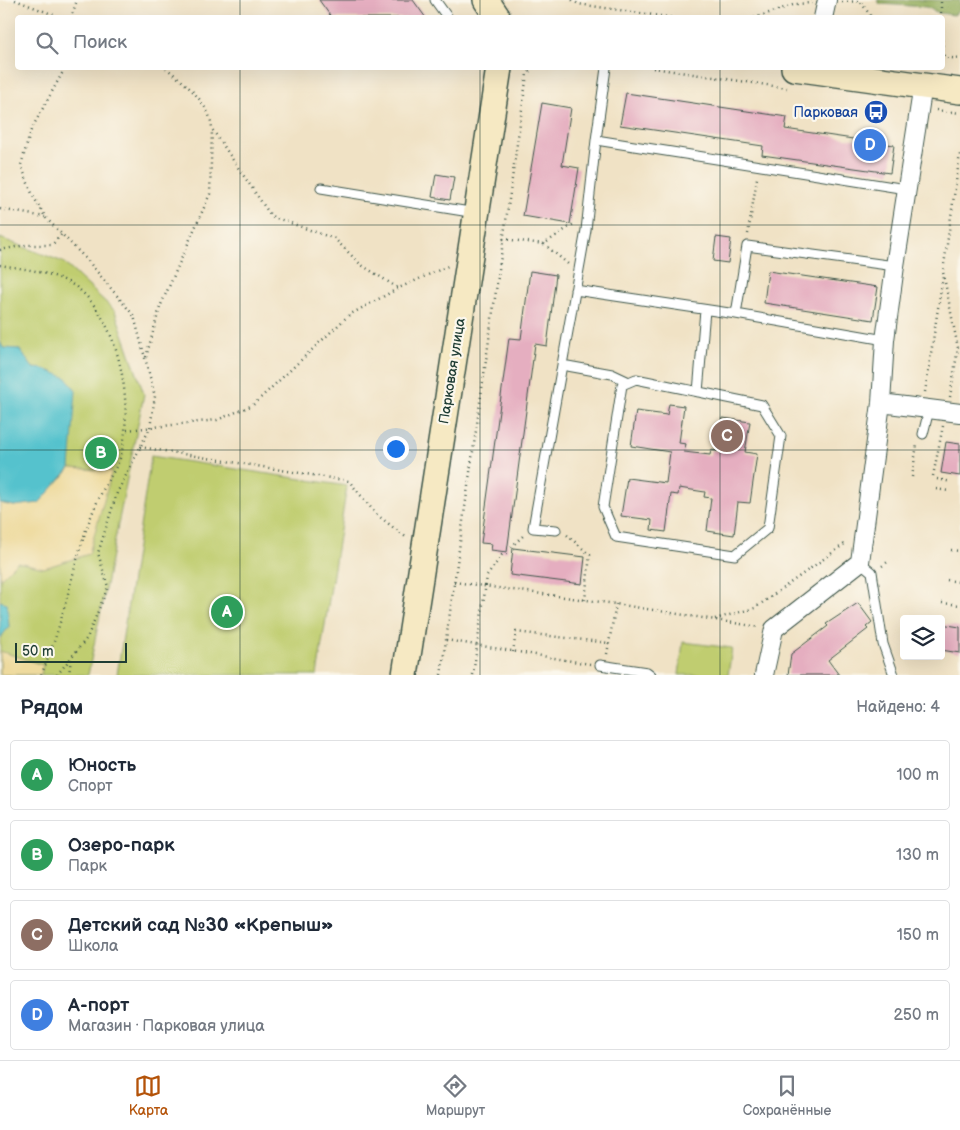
<!DOCTYPE html>
<html lang="ru">
<meta charset="utf-8">
<style>
:root{--surface:#fff;--page:#f6f6f7;--text:#1f2937;--muted:#747a83;--line:#e0e1e3;--accent:#b45309}
body{margin:0;font-family:"Balsamiq Sans",sans-serif;background:var(--page);color:var(--text)}
.controls{position:absolute;right:15px;bottom:15px;display:grid;overflow:hidden;border-radius:5px;box-shadow:0 5px 20px #0002}
.controls button{width:45px;height:45px;display:grid;place-items:center;padding:0;border:0;border-bottom:1px solid var(--line);background:var(--surface);color:var(--text);font:25px sans-serif}
.scale{position:absolute;left:15px;bottom:12px;width:112px;box-sizing:border-box;padding-left:5px;border:2px solid #1f3d34;border-top:0;font-size:14px;line-height:18px;white-space:nowrap;color:#1f3d34;-webkit-text-stroke:4px #fbf7ec;paint-order:stroke}
.you{position:absolute;left:395px;top:448px;width:18px;height:18px;margin:-12px;border:4px solid #fff;border-radius:50%;background:#1a73e8;box-shadow:0 0 0 8px #1a73e833}
.badge{display:grid;place-items:center;width:32px;height:32px;border-radius:50%;background:var(--accent);color:#fff;font-size:16px;font-weight:700}
.pin{position:absolute;translate:-50% -50%;border:2px solid #fff;box-shadow:0 1px 5px #0006}
.list{margin:0;padding:0;list-style:none}
h2{display:flex;justify-content:space-between;align-items:center;height:65px;margin:0;padding:0 20px;font-size:21px}
h2 small{font-size:16px;font-weight:400;color:var(--muted)}
.list li{display:grid;grid-template-columns:32px 1fr auto;gap:15px;align-items:center;box-sizing:border-box;height:70px;margin:0 10px 10px;padding:0 10px;border:1px solid var(--line);border-radius:5px}
.list b{display:block;font-size:19px;white-space:nowrap}
.list p{margin:0;font-size:16px;white-space:nowrap;color:var(--muted)}
.list em{font-size:16px;font-style:normal;color:var(--muted)}
.icon{flex:none;width:28px;height:28px;fill:none;stroke:currentColor;stroke-width:2;stroke-linecap:round;stroke-linejoin:round}
.map{position:relative;flex:none;width:960px;height:675px;overflow:hidden}
.search{position:absolute;background:var(--surface);box-shadow:0 5px 20px #0002;left:15px;right:15px;top:15px;height:55px;display:flex;align-items:center;gap:12px;box-sizing:border-box;padding:0 18px;border-radius:5px;color:var(--muted);font-size:19px}
.sheet{height:385px;background:var(--surface)}
nav{display:flex;justify-content:space-around;align-items:center;box-sizing:border-box;height:70px;border-top:1px solid var(--line);background:var(--surface);font-size:14px;color:var(--muted)}
nav a{display:grid;justify-items:center;gap:2px}
nav .on{color:var(--accent)}
.map>svg:first-child{display:block}
.green{fill:#c0cd6f;stroke:#708552}
.forest{fill:#98b062;stroke:#5c764b}
.sand{fill:#eeda9e;stroke:#868c69}
.water{fill:#55c2cd;stroke:#3a8080}
.building{fill:#e5aec0}
.lines{fill:none;stroke-linecap:round;stroke-linejoin:round}
.lane-casing{stroke:#3e564a;stroke-width:11}
.street-casing{stroke:#3e564a;stroke-width:20}
.secondary-casing{stroke:#3e564a;stroke-width:28}
.path{stroke:#3e564a;stroke-width:2.5;stroke-dasharray:1 4;stroke-linecap:butt}
.lane{stroke:#fff;stroke-width:9}
.street{stroke:#fff;stroke-width:18}
.secondary{stroke:#f6e9c3;stroke-width:25}
.grid{fill:none;stroke:#1f3d34;stroke-width:1;stroke-opacity:0.55}
.labels{text-anchor:middle;dominant-baseline:central;stroke-width:4.5;stroke-linejoin:round;paint-order:stroke}
.transit-label{font-size:14px;fill:#164399;stroke:#fbf7ec;text-anchor:end}
.street-label{font-size:14px;fill:#1f3d34;stroke:#fbf7ec}
</style>
<div class="map">
<svg width="960" height="675" viewBox="0 0 960 675">
<rect width="100%" height="100%" fill="#fbf7ec"/>
<filter id="ink" filterUnits="userSpaceOnUse"><feTurbulence type="fractalNoise" baseFrequency=".02" numOctaves="2"/><feDisplacementMap in="SourceGraphic" scale="10" xChannelSelector="R" yChannelSelector="G"/><feConvolveMatrix kernelMatrix="1 2 1 2 8 2 1 2 1" color-interpolation-filters="sRGB"/></filter>
<filter id="wash" filterUnits="userSpaceOnUse"><feTurbulence type="fractalNoise" baseFrequency=".0096" numOctaves="4" result="noise"/><feDisplacementMap in="SourceGraphic" scale="20" xChannelSelector="R" yChannelSelector="G"/><feGaussianBlur stdDeviation="1.12" result="paint"/><feColorMatrix in="noise" values="0 0 0 0 0 0 0 0 0 0 0 0 0 0 0 0 0 1.4 0 .05"/><feComposite in="paint" operator="in"/></filter>
<g filter="url(#wash)">
<rect width="100%" height="100%" fill="#f0e2c5"/>
<path class="green" d="M0 238 63 262 115 311 144 394 88 675H0V638L9 627 7 604 0 601V503L14 506 69 468 71 439 54 372 33 368 19 349 3 348 0 341Z
M151 456 347 486 317 675H117Z
M683 642 732 648 728 675H679Z"/>
<path class="forest" d="M877 0H960V10L954 15 939 13 926 7 880 4Z"/>
<path class="sand" d="M70 468 112 471 89 554 44 568 17 562 0 579V503L14 506 63 477Z
M0 651 43 665 41 675H0Z"/>
<path class="water" d="M0 341 3 348 19 349 33 368 44 369 67 378 76 391 70 468 39 503 14 506 0 503Z
M0 601 7 603 9 627 0 638Z"/>
<g id="blocks">
<path class="building" d="M319 0H413L426 18H332Z
M626 93 787 117 785 129 894 145 890 173 762 155 763 146 620 125Z
M542 103 571 108 562 165 579 168 570 224 523 216Z
M436 174 454 177 450 200 432 197Z
M716 237 731 239 728 263 713 261Z
M530 271 556 275 547 346 535 344 507 552 491 550 492 544 481 543 509 338 521 339Z
M768 271 878 287 873 320 764 303Z
M669 404 684 406 679 443 686 444 684 452 710 455 711 450 718 451 723 418 750 422 745 452 757 454 750 503 738 502 734 535 707 531 711 498 704 497 705 492 679 488 678 495 671 494 666 532 651 530 652 520 621 516 627 478 666 483 670 452 631 446 636 411 667 415Z
M946 442 960 444V476L941 473Z
M513 548 585 557 582 584 510 575Z
M858 603 872 622 866 627 868 629 828 660 839 675H788L791 654 828 626 826 624Z
M941 624 960 627V653L941 650Z"/>
</g>
</g>
<g filter="url(#ink)">
<use href="#blocks" fill-opacity="0" stroke="#3e564a" stroke-width="1"/>
<g class="lines">
<g class="lane-casing">
<path id="lane" d="M435 0 448 18
M606 68 596 140 906 189
M321 188 476 213
M575 290 736 314 885 340
M736 314 747 246 895 266
M562 365 612 374 629 382
M636 379 762 405 781 436 768 528 735 555 616 537 603 507 622 385Z
M698 392 705 310
M923 434 929 410
M556 530 533 528 586 230 596 140
M860 562 872 572 883 644 894 675
M600 665 647 672 651 675"/>
</g>
<g class="street-casing">
<path id="street" d="M823 18 827 0
M881 403 960 413
M764 675 774 629 860 562 881 403 885 340 895 266 923 85"/>
</g>
<g class="secondary-casing">
<path id="secondary" d="M486 0 498 18
M794 68 960 91
M405 675 499 68"/>
</g>
<path class="path" d="M15 0 62 18
M572 0 578 4 674 18
M842 2 860 1 872 18
M71 18 77 0
M754 18 796 4 812 3
M941 18V0
M942 40 944 57
M942 57 960 59
M166 68C184 82 211 104 212 129L271 216 335 239 360 264 398 288
M653 68 787 88
M936 110 960 113
M0 209 45 217
M748 234 757 178
M503 239 544 244 575 223
M544 244 568 264
M0 250 26 245H52L62 234
M0 265C24 269 55 272 76 287 120 320 134 404 121 455 118 466 109 478 104 488 97 501 91 516 86 530 70 578 62 629 41 675
M146 357 160 307 210 194 212 130
M925 392 943 276
M950 397 958 348 943 272 960 154
M127 430 217 420 253 405 349 315 399 288 448 266
M140 447 349 481 376 514 407 538
M933 476 943 426
M912 477 917 444
M937 479 951 482
M936 489 949 491
M567 535 590 555 585 600
M511 547 524 535
M951 550 960 551
M882 566 889 561
M947 580 960 582
M454 582 616 604 759 627
M942 603 960 605
M715 619 755 608 846 543
M446 640 590 664
M513 652 516 632 609 643
M607 654 616 604
M57 675 87 638 108 587 98 553 117 493 150 428 155 396 134 316 88 261 46 218 33 196 21 165 31 130 65 68
M69 675 71 658
M441 675 527 74 533 68
M473 675 487 576 502 555 510 553"/>
<use href="#lane" class="lane"/>
<use href="#street" class="street"/>
<use href="#secondary" class="secondary"/>
</g>
</g>
<path class="grid" d="M240 0V18M480 0V18M720 0V18M240 68V675M480 68V675M720 68V675M0 225H960M0 450H960"/>
<defs>
<g id="bus-disc" transform="scale(1.25)"><circle r="9.5" fill="#1a4fb4" stroke="#fbf7ec"/><path d="M-5-6H5V4H4V6H2V4H-2V6H-4V4H-5ZM-3.5-4V0h7V-4ZM-3.5 1.2v1.5H-2V1.2ZM2 1.2v1.5H3.5V1.2Z" fill="#fff"/></g>
</defs>
<g fill-rule="evenodd">
<use href="#bus-disc" x="876" y="112"/>
</g>
<g class="labels">
<g class="transit-label">
<text x="858" y="112">Парковая</text>
</g>
<g class="street-label">
<text transform="translate(452 371) rotate(-81)">Парковая улица</text>
</g>
</g>
</svg>
<div class="controls">
<button><svg class="icon" aria-label="layers" viewBox="0 0 24 24"><path d="M12 4l9 5-9 5-9-5zM3 14l9 5 9-5"/></svg></button>
</div>
<div class="scale">50 m</div>
<div class="you"></div>
<div class="pin badge" style="left:227px;top:612px;background:#2e9e5b">A</div>
<div class="pin badge" style="left:101px;top:453px;background:#2e9e5b">B</div>
<div class="pin badge" style="left:727px;top:436px;background:#8d6e63">C</div>
<div class="pin badge" style="left:870px;top:145px;background:#3f7fe0">D</div>
<div class="search"><svg class="icon" aria-label="search" viewBox="0 0 24 24"><circle cx="10" cy="10" r="6"/><path d="M15 15l6 6"/></svg>Поиск</div>
</div>
<section class="sheet">
<h2>Рядом<small>Найдено: 4</small></h2>
<ul class="list">
<li><span class="badge" style="background:#2e9e5b">A</span><div><b>Юность</b><p>Спорт</p></div><em>100 m</em></li>
<li><span class="badge" style="background:#2e9e5b">B</span><div><b>Озеро-парк</b><p>Парк</p></div><em>130 m</em></li>
<li><span class="badge" style="background:#8d6e63">C</span><div><b>Детский сад №30 «Крепыш»</b><p>Школа</p></div><em>150 m</em></li>
<li><span class="badge" style="background:#3f7fe0">D</span><div><b>А-порт</b><p>Магазин · Парковая улица</p></div><em>250 m</em></li>
</ul>
</section>
<nav>
<a class="on"><svg class="icon" aria-label="map" viewBox="0 0 24 24"><path d="M3 6l6-2 6 2 6-2v14l-6 2-6-2-6 2zM9 4v14M15 6v14"/></svg>Карта</a>
<a><svg class="icon" aria-label="directions" viewBox="0 0 24 24"><path d="M12 3l9 9-9 9-9-9zM9 14v-3h6M13 9l2 2-2 2"/></svg>Маршрут</a>
<a><svg class="icon" aria-label="saved" viewBox="0 0 24 24"><path d="M7 4h10v16l-5-4-5 4z"/></svg>Сохранённые</a>
</nav>
